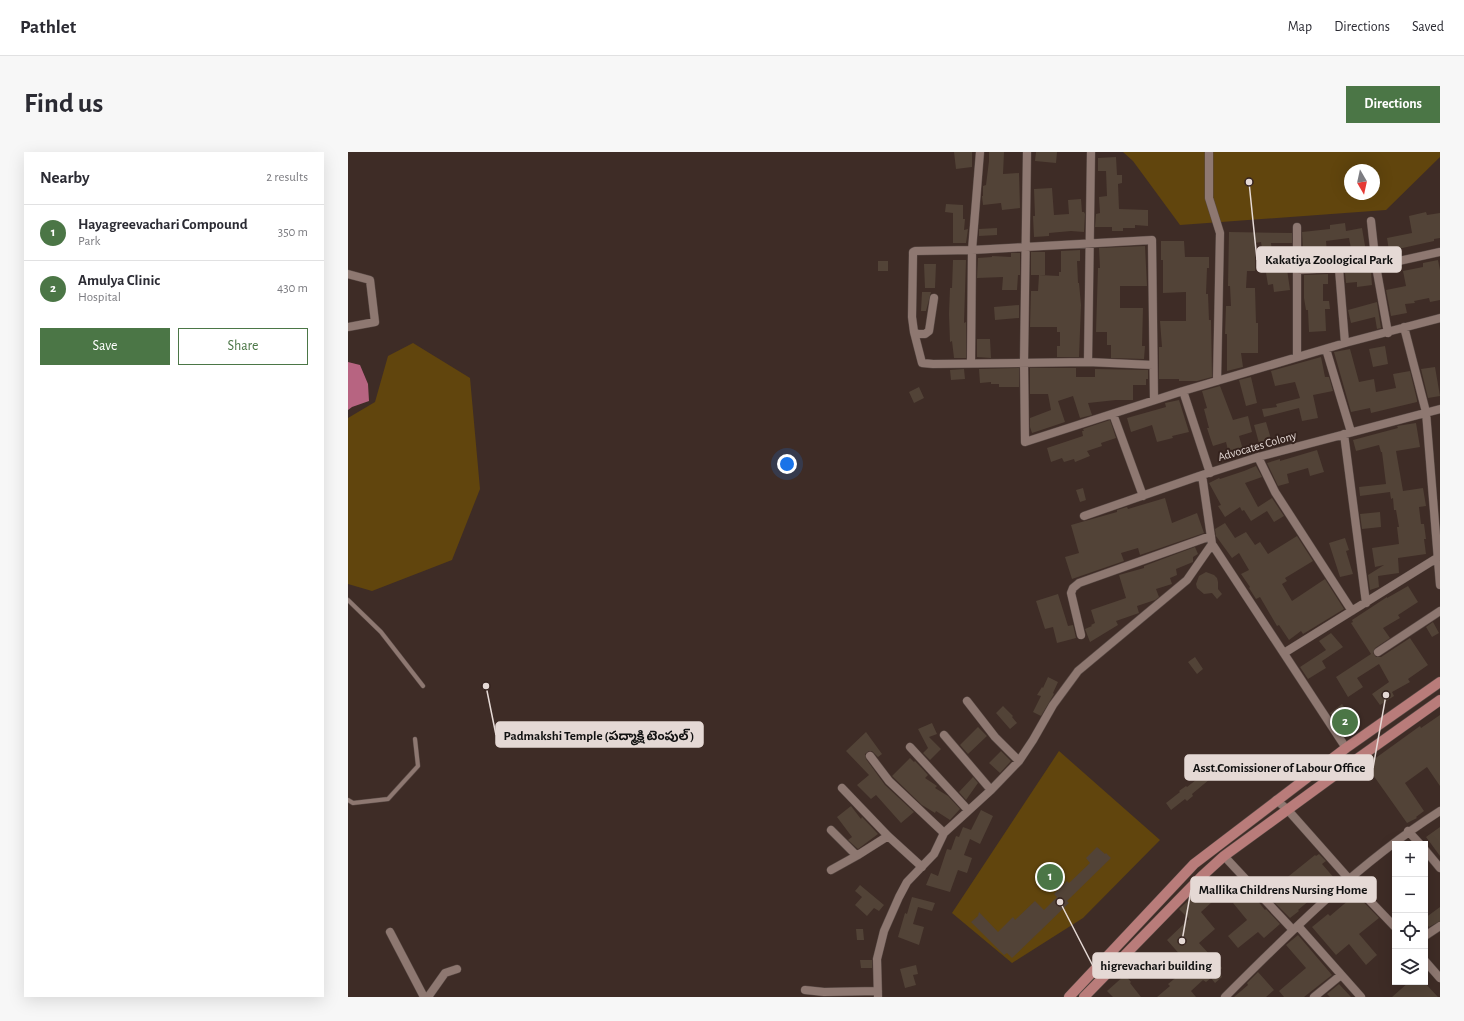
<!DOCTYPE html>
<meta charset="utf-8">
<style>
:root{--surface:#fff;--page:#f7f7f7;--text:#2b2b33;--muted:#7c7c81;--line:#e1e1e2;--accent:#4b7646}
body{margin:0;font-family:"Alegreya Sans","Noto Sans Telugu",sans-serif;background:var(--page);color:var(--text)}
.controls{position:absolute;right:12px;bottom:12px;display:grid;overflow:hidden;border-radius:0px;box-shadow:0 4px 16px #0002}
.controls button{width:36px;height:36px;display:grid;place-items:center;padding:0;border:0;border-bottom:1px solid var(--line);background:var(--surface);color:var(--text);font:20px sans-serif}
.compass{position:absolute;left:996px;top:12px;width:36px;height:36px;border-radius:50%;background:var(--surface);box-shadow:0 4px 16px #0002;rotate:171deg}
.you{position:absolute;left:439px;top:312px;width:14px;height:14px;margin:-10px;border:3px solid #fff;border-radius:50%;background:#1a73e8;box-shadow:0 0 0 6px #1a73e833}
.badge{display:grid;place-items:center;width:26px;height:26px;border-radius:50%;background:var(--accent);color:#fff;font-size:13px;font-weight:700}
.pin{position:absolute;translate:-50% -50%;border:2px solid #fff;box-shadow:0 1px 4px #0006}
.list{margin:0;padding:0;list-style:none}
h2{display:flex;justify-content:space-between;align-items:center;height:52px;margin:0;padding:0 16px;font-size:17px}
h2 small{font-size:13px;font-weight:400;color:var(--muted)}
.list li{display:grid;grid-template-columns:26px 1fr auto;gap:12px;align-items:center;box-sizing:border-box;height:56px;padding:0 16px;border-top:1px solid var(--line)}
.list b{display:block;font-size:15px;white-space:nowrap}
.list p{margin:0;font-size:13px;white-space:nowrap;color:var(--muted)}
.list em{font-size:13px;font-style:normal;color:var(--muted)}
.actions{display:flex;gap:8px;padding:12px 16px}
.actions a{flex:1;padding:9px 0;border:1px solid var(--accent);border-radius:0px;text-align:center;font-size:14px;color:var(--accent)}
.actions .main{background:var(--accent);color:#fff}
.icon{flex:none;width:22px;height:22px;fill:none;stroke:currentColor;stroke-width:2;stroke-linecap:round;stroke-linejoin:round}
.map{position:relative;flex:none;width:1092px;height:845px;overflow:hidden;border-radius:0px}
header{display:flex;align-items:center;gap:24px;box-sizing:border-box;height:56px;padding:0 20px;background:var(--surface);border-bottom:1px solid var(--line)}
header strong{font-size:19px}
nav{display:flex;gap:22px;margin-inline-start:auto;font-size:14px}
.intro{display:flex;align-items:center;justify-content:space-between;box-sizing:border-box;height:96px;padding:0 24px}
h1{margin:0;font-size:28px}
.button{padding:10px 18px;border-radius:0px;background:var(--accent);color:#fff;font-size:14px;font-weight:700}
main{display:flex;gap:24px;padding:0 24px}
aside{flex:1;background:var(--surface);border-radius:0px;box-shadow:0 4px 16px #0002}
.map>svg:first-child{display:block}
.green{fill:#61450d;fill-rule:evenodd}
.water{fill:#b76481}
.building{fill:#524337}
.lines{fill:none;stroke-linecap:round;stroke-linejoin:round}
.service-casing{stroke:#5a4b46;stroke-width:5}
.minor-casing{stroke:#5a4b46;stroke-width:9}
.primary-casing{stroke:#5a4b46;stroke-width:11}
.service{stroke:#8e7871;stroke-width:4}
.minor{stroke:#8e7871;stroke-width:8}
.primary{stroke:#b97c7a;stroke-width:10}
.labels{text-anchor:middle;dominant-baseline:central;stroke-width:4;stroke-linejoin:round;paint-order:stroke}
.street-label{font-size:12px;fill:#e5d9d5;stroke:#34221d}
.leader{fill:none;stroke:#e5d9d5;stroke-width:1.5}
.callout-dot{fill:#e5d9d5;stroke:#34221d;stroke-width:1.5}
.callout{fill:#e5d9d5;stroke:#e5d9d5;stroke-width:1.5}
.callout-label{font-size:13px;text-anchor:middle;font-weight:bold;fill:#111}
</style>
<header>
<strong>Pathlet</strong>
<nav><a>Map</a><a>Directions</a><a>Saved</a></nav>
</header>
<div class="intro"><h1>Find us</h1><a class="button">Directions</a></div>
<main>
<aside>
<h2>Nearby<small>2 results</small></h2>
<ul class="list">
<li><span class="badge">1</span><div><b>Hayagreevachari Compound</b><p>Park</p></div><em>350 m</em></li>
<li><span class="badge">2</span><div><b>Amulya Clinic</b><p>Hospital</p></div><em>430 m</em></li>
</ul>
<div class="actions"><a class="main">Save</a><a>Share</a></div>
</aside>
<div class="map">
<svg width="1092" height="845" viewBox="0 0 1092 845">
<rect width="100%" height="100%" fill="#3e2c26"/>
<path class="green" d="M775 0H1092V5L1038 58 832 73 785 9ZM1002 18H1026V42H1002Z
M65 191 122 226 132 337 104 408 24 439 0 432V266L27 250 40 204Z
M711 599 812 688 735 766 664 811 604 761Z"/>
<path class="water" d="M0 210 12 213 20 232 21 249 4 255 0 258Z"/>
<path class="building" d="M606 0H624V15L608 17Z
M641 0H656L655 22 671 21 672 56 654 58 653 51 635 53 634 44H635V34L638 33 641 9Z
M688 0H709L708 11 687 9Z
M768 5 769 23H774V31L770 32 771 57 800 58V74L787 73V76H775V79H764V75H747L748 62 752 61 751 45 759 44 758 19H750V6Z
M704 36 706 63 721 62 720 48 733 47 734 60H736L737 62 736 80 723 79 701 81V84L686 85 685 64H687L686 37Z
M598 52 615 53V67H617L616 78 620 77 618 91H605V61L597 60Z
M1078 60 1079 63 1092 61V86L1086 87V89L1041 99 1039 86 1064 81 1061 64Z
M997 71 998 79 1014 76 1018 100 1004 102 1001 86 978 89 979 101 972 102 971 96 955 98 954 80 982 77V73Z
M649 76V83L631 84V77Z
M881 80 944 81V91H923L926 119 939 117 942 138 926 140 925 132 920 133 913 90 907 91V119H899L898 136H907L908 171H910V201H893L895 215 879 219V182H877L878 154H883L882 134H880Z
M813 89H836L837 105H861V116H859L858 142H860L861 168H863L864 225 849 229H831V227H811V195H814L812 169H838V140L815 141V108H813Z
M797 94 799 134H772V156H795L794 194H797L796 207 763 206V193H759V180H748L750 116H752L751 96Z
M732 98V109H729L730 131H731L733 153 731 205H709V194H712V180H709V175H682L683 139H690L691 123 711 124V120H713V99Z
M683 100H697V123H683Z
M663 101H672V123H670L669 138H654L655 125 629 126 630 106 644 105V104L663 105Z
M605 108H618L616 171 618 170V206H606L604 189 602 190 601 162 602 136H604Z
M1090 108 1092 118V148L1082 150 1081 146 1066 149 1067 151 1057 152 1059 161 1043 164 1038 138 1058 134 1055 119 1075 115V111Z
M530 109H540V119H530Z
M576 112H588L587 136H577Z
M1023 120 1024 133 1009 135V130L998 131 997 121Z
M980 122V132H975V149H981L982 157H977L978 179 961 180 960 158H958L956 146V123Z
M574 140H583L578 159H573Z
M1029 150 1033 176 1029 177 1027 165 1003 171 1000 158Z
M671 153V166L647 168 646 155Z
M629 187H642L643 206 629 205Z
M1037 194 1040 212 1025 215 1021 197Z
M1002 197 1011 230 1026 227 1028 240 1048 236 1045 222 1062 219 1069 248V250L1023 261 1022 256 1003 260 986 200Z
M973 205 977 225H981L985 239 965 243 970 266 954 269 951 256 916 265 914 257 929 255 928 252 952 246 947 230 927 234 923 219Z
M1087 215 1092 244 1080 246 1073 217Z
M671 216V235H651V232H643V230L632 231 631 217Z
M682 216H728V225H747V217L800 218V227H798V233H785V248H768L740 251 744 263 732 266 725 244 710 249 717 270 684 281 682 275V266L703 258 700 242H682Z
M616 217 617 227 603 228 602 218Z
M903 225 909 251 898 254 891 228Z
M872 234 885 268 900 264 904 280 891 284 895 298 881 302 878 290 865 294 859 276H861L856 257 859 256 854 239Z
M571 235 576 246 566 251 561 240Z
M831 248 841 280 824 284 825 286 809 290 804 273 783 280 779 266 818 255 817 251Z
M762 268 768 286 753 291 754 294 739 299 742 304 727 310 726 307 716 310 714 306 703 310 699 296 735 284 734 279H736L735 277Z
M918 270 923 287 911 291 906 273Z
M1068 271 1072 295 1048 299 1055 339 1075 336 1078 354 1071 355 1073 372H1076L1078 387H1076L1078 402 1050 406 1051 421 1030 424 1031 435 1022 438 1020 423 1036 413 1027 415 1024 396 1051 392 1049 375H1051L1048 358H1046L1045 346 1043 347 1042 340 1012 344 1011 335 1038 332 1034 300H1033L1031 293 1008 299 1005 288 1050 276 1049 274Z
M969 298 976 320 962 324 960 316 939 322 941 331 930 334 919 311 932 307V309Z
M908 314 914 325 897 331 910 355 924 346 936 364 926 370 919 359 903 369 896 358 894 359 892 355 877 365 870 354 873 353 861 331 871 326 872 327 896 319Z
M735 336 738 348 732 350 728 338Z
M817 346 824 371 849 361 856 381 792 403 790 396 773 401 776 409 724 427 717 405 731 401 723 373 769 360V358L779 355 780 357Z
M1032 360 1033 375 1014 377 1012 362Z
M877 371 887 386 898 380 907 393 912 390 920 402 949 384 965 409 937 426 939 429 934 432 944 449 977 427 996 457 955 482 953 479 941 488 931 473 929 474 912 445 908 447 901 436 902 435 893 422 901 418 891 401 884 406 868 384 867 377Z
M997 386 1001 398 998 399 1005 422 992 425 981 391Z
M847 395 850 402 845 405V410L828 417 829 423 822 426 824 432 808 437 811 445 807 448 789 454 791 461 768 469 770 473 742 490 737 477 744 474 743 473 747 471 743 458 778 446 771 423 796 416V414Z
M858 420 866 423 869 426 870 430V437L874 442 869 447 864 441 856 442 849 436 848 432 851 424Z
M1060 434 1070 450 1050 463 1052 466 1035 476 1042 486 1027 496 1025 501 1028 505H1033L1062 486 1080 513 1060 527 1062 530 1044 540 1046 544 1032 553 1024 542 1041 530 1031 512 1009 526 1015 535 1000 545 988 525 1023 502 1003 471 1005 470 1004 468 1039 445V446Z
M710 442 720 474 725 473 728 486 709 491 705 475 697 477 688 449Z
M1085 470 1091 481 1084 485 1078 475Z
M983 481 995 495 974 509 978 516 960 527 952 515 978 498 971 489Z
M847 505 855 517 849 522 840 510Z
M700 525 710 530 705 541 706 542 693 564 685 560 693 544 689 543 694 535 695 536Z
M994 552 1006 568 992 577 982 561Z
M655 554 665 564 664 565 669 571 662 577 648 561Z
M1092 563V634L1079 615 1057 631 1076 659 1068 665 1069 666 1059 671 1018 613 1072 574 1073 576Z
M584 571 589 582 581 585 593 597 582 608 575 601 580 596 570 577Z
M630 575 639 584 620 602 612 593Z
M518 580 534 602 530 605 524 599H521L517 602 518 607 537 633 566 660 553 671 528 643 523 647 509 633 521 623 498 599Z
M653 599 663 609 652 621 641 611Z
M562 606 566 610 567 609 580 623 577 626 589 634 587 636 600 644 612 657 602 668 588 659 587 661 574 653 544 624Z
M857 621 862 627 844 642 845 644 839 649 837 647 823 658 818 651 832 640 831 639 838 634 839 635Z
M625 625 630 631 618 648 611 640Z
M503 654 513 667 514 665 530 682 510 697 500 688 504 685 489 665Z
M633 658 645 664 632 692 622 687 616 703 624 706 619 721 610 718 602 740 578 733 583 721 590 724 599 697 603 698 608 684 611 685 615 675 623 678Z
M1092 675V704L1078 685Z
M749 695 757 702 758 701 763 706 719 749 721 751 664 806 659 801 656 803 623 770 630 764 631 760 650 780 665 765 667 768 687 749 696 758 709 745 706 742 719 729 721 731 742 711 738 706Z
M971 702 978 709 974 712 987 727 950 758 951 759 942 766 926 750 938 740 931 732 967 703 968 704Z
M863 728 875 740 853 760 867 777 851 791 874 816 870 820 874 825 867 831 863 826 858 830 855 828 843 839 848 845H809L822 834 820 832 842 814 819 788 841 767 831 757Z
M512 733 536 753 531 759 526 756 519 764 507 753 514 745 507 739Z
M1002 736 1031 766 1011 782 1029 803 1018 813 1001 792 988 803 964 775 980 762 982 764 1002 747 996 740Z
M901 738 917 758 918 757 932 772 916 786 910 780 890 796 880 784 899 768 885 751Z
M564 745 587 751 584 759 570 755 565 772 576 775 571 793 550 785 557 761 559 762Z
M1092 755V769L1081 775 1077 770V766Z
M508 777H515L516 788H509Z
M950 783 984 823 956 845H936L931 839 958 816 938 793Z
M512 808H524V816H513Z
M568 813 570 822 565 823 568 833 557 836 552 817Z
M910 820 926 838 918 845H886L900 833 899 831Z
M777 823 783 830 782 831 793 845H765L759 839Z
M1061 830H1076L1090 845H1044Z
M991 832 1003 845H982L979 842Z"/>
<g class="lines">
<g class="service-casing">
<path id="service" d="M0 448 33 480 75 534
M0 648 5 651 40 647 70 614 67 587"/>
</g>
<g class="minor-casing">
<path id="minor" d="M679 0 676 210 677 290 835 239 997 191 1092 166
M861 0V46L872 81 869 229
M1023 69 1028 114 1040 181
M949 75V205
M991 117 997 191
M949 118 1028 114 1092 100
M0 122 22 128 27 170 0 175
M586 146 581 179 577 182H570L566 180 564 165 565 103V100L567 99 624 98 804 88 806 248
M1056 175 1078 260 1092 433
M566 180 574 211 585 212 740 210 805 213
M978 197 1003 280
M740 210 743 0
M623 211 624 98 632 0
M835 239 862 321
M765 262 795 344
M996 282 1018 451
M910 305 927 340 1004 459
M854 323 864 392 998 596
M736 364 854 323 910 305 1092 257
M733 483 723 441 725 436 731 431 863 384
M1030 500 1092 459
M936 501 1089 406
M619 549 647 585 671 609
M596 583 643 638
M562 595 620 658
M522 604 541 629 596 681
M494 636 540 684 574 715
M928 648 939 657 1001 727 1047 775
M483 678 506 701 510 703 540 684
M1060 679 1072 692
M1077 698 1092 716
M876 704 945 778
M483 718 510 703
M950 774 1013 845
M42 780 76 845
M1077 784 1092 774
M1077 809 1092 826
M457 838 476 840 530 839
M80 845 97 821 109 817
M530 845 529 807 536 779 551 745 559 730 586 702 596 681 643 638 671 609 685 588 705 553 730 519 839 428 864 392
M877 845C944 778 1012 710 1092 659
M966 845 993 823"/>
</g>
<g class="primary-casing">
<path id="primary" d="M721 845 846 712 998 596 1092 530
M736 845 854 724 876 704 1009 607 1092 548"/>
</g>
<use href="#service" class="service"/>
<use href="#minor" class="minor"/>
<use href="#primary" class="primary"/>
</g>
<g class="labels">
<g class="street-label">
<text transform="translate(909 294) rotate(-16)">Advocates Colony</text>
</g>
</g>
<path class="leader" d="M901 30L909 108M138 534L148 583M1038 543L1025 616M834 789L843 738M712 750L745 814"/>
<g class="callout-dot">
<circle cx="901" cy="30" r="4"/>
<circle cx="138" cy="534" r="4"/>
<circle cx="1038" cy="543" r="4"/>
<circle cx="834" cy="789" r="4"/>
<circle cx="712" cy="750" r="4"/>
</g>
<g class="callout">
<rect x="909" y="95" width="144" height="25" rx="4"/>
<rect x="148" y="570" width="207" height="25" rx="4"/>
<rect x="837" y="603" width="188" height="25" rx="4"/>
<rect x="843" y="725" width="185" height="25" rx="4"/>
<rect x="745" y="801" width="127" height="25" rx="4"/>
</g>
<g class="callout-label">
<text x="981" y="112">Kakatiya Zoological Park</text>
<text x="251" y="588">Padmakshi Temple (పద్మాక్షి టెంపుల్ )</text>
<text x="931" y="620">Asst.Comissioner of Labour Office</text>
<text x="935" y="742">Mallika Childrens Nursing Home</text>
<text x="808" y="818">higrevachari building</text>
</g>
</svg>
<div class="controls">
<button>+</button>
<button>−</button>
<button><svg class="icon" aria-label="locate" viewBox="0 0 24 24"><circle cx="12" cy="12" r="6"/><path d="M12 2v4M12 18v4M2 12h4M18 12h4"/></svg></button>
<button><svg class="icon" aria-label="layers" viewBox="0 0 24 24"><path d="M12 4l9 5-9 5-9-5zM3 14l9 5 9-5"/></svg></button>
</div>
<svg class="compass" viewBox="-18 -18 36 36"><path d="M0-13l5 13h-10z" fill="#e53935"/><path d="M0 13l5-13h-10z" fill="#7c7c81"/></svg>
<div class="you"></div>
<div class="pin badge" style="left:702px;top:725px">1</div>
<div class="pin badge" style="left:997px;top:570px">2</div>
</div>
</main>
